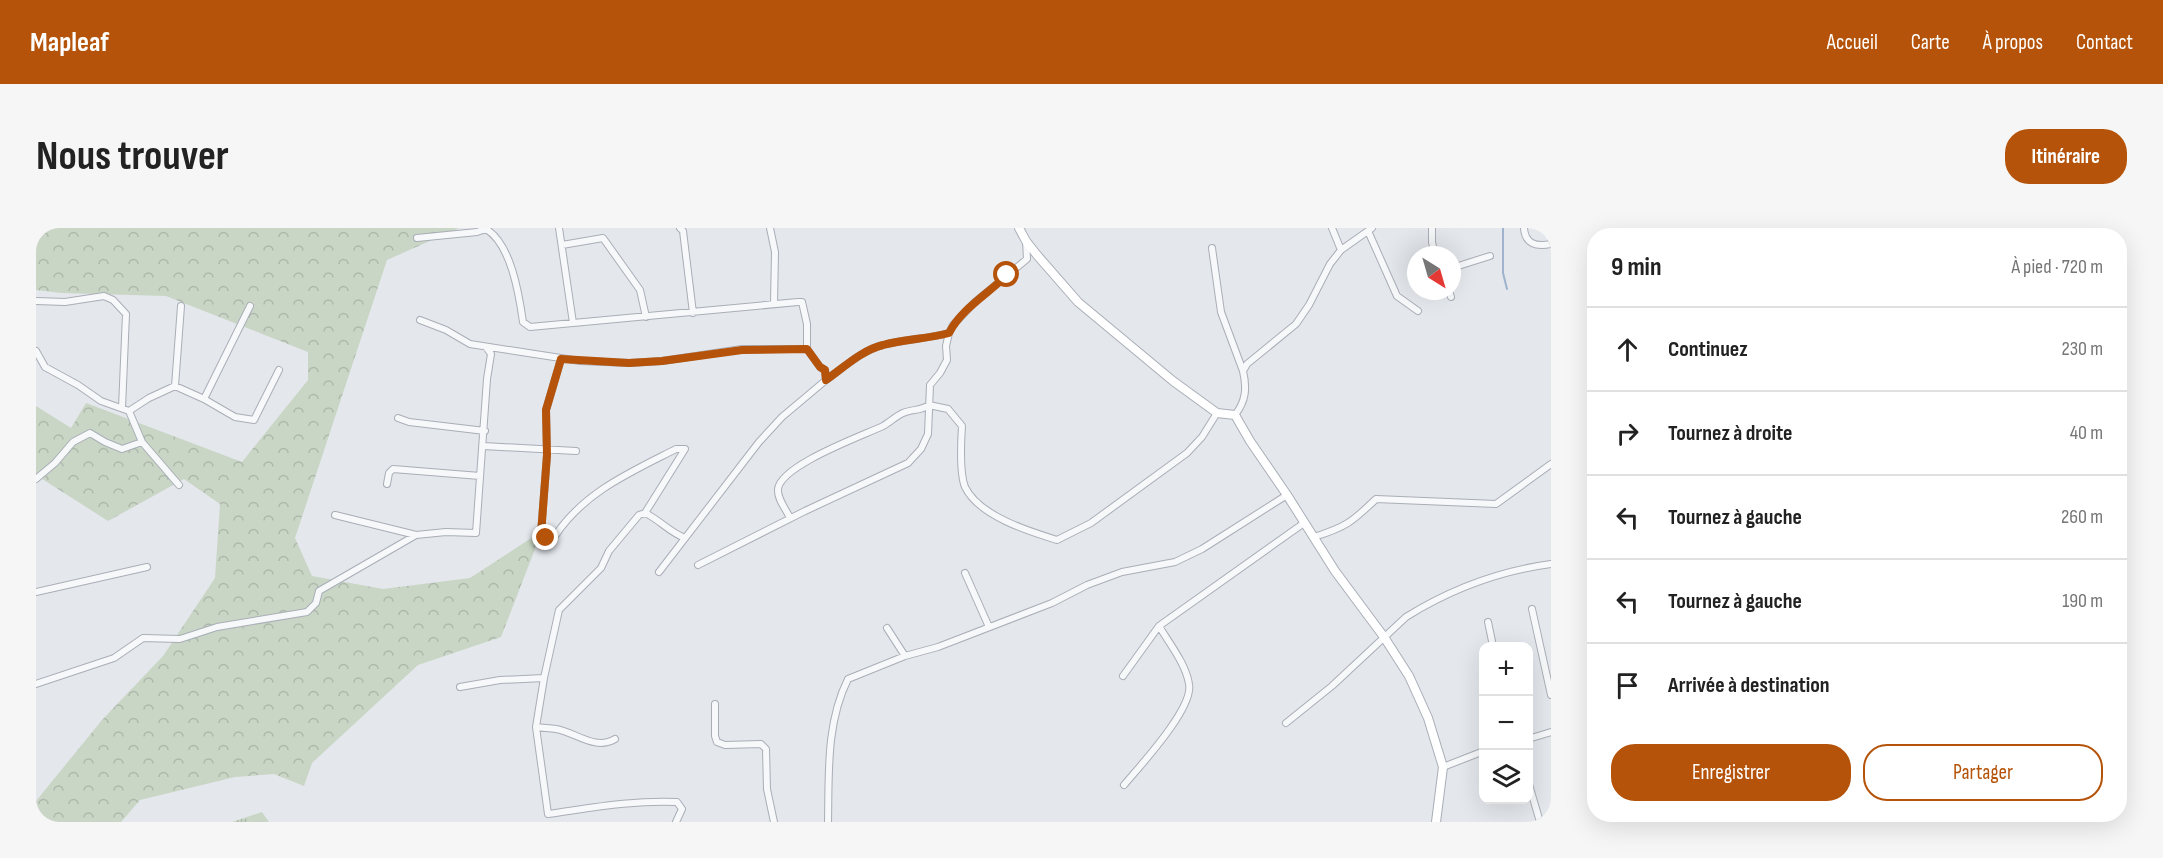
<!DOCTYPE html>
<html lang="fr">
<meta charset="utf-8">
<style>
:root{--surface:#fff;--page:#f6f6f6;--text:#222;--muted:#767676;--line:#e0e0e0;--accent:#b45309}
body{margin:0;font-family:"Sofia Sans Condensed",sans-serif;background:var(--page);color:var(--text)}
.controls{position:absolute;right:18px;bottom:18px;display:grid;overflow:hidden;border-radius:12px;box-shadow:0 6px 24px #0002}
.controls button{width:54px;height:54px;display:grid;place-items:center;padding:0;border:0;border-bottom:2px solid var(--line);background:var(--surface);color:var(--text);font:30px sans-serif}
.compass{position:absolute;left:1371px;top:18px;width:54px;height:54px;border-radius:50%;background:var(--surface);box-shadow:0 6px 24px #0002;rotate:143deg}
.stop{position:absolute;width:18px;height:18px;margin:-14px;border:4px solid #b45309;border-radius:50%;background:#fff}
.stop.end{background:#b45309;border-color:#fff;box-shadow:0 2px 6px #0008}
.list{margin:0;padding:0;list-style:none}
h2{display:flex;justify-content:space-between;align-items:center;height:78px;margin:0;padding:0 24px;font-size:26px}
h2 small{font-size:20px;font-weight:400;color:var(--muted)}
.list li{display:grid;grid-template-columns:39px 1fr auto;gap:18px;align-items:center;box-sizing:border-box;height:84px;padding:0 24px;border-top:2px solid var(--line)}
.list b{display:block;font-size:22px;white-space:nowrap}
.list em{font-size:20px;font-style:normal;color:var(--muted)}
.actions{display:flex;gap:12px;padding:18px 24px}
.actions a{flex:1;padding:14px 0;border:2px solid var(--accent);border-radius:24px;text-align:center;font-size:21px;color:var(--accent)}
.actions .main{background:var(--accent);color:#fff}
.icon{flex:none;width:33px;height:33px;fill:none;stroke:currentColor;stroke-width:2;stroke-linecap:round;stroke-linejoin:round}
.map{position:relative;flex:none;width:1515px;height:594px;overflow:hidden;border-radius:24px}
header{display:flex;align-items:center;gap:36px;box-sizing:border-box;height:84px;padding:0 30px;background:var(--accent);color:#fff}
header strong{font-size:28px}
nav{display:flex;gap:33px;margin-inline-start:auto;font-size:21px}
.intro{display:flex;align-items:center;justify-content:space-between;box-sizing:border-box;height:144px;padding:0 36px}
h1{margin:0;font-size:42px}
.button{padding:15px 27px;border-radius:24px;background:var(--accent);color:#fff;font-size:21px;font-weight:700}
main{display:flex;gap:36px;padding:0 36px}
aside{flex:1;background:var(--surface);border-radius:24px;box-shadow:0 6px 24px #0002}
.map>svg:first-child{display:block}
.grass{fill:url(#grass-tufts)}
.forest{fill:url(#forest-crowns)}
.lines{fill:none;stroke-linecap:round;stroke-linejoin:round}
.stream{stroke:#9fb4cc;stroke-width:2}
.street-casing{stroke:#a9aeb7;stroke-width:8}
.secondary-casing{stroke:#a9aeb7;stroke-width:10}
.street{stroke:#f7f8fa;stroke-width:6}
.secondary{stroke:#fff;stroke-width:8}
.route{stroke:#b45309;stroke-width:8}
</style>
<header>
<strong>Mapleaf</strong>
<nav><a>Accueil</a><a>Carte</a><a>À propos</a><a>Contact</a></nav>
</header>
<div class="intro"><h1>Nous trouver</h1><a class="button">Itinéraire</a></div>
<main>
<div class="map">
<svg width="1515" height="594" viewBox="0 0 1515 594">
<defs>
<pattern id="grass-tufts" width="24" height="20" patternUnits="userSpaceOnUse" patternTransform="scale(1.5)"><rect width="24" height="20" fill="#c9d6c5"/><path d="M3 7l-1-3M5 7V3M7 7l1-3M15 17l-1-3M17 17v-4M19 17l1-3" fill="none" stroke="#adb8ab"/></pattern>
<pattern id="forest-crowns" width="20" height="18" patternUnits="userSpaceOnUse" patternTransform="scale(1.5)"><rect width="20" height="18" fill="#c9d6c5"/><path d="M2 6a3 3 0 1 1 6 0M12 15a3 3 0 1 1 6 0" fill="none" stroke="#adb8ab"/></pattern>
</defs>
<rect width="100%" height="100%" fill="#e4e7ec"/>
<path class="grass" d="M226 584 233 594H196Z"/>
<path class="forest" d="M0 0H423L351 32 259 310 276 348 347 361 434 350 506 303 465 409 382 437 276 535 268 558 238 546 199 549 104 572 85 594H0V573L66 492 127 428 179 350 184 276 148 251 72 293 0 247V178L35 200 50 175 206 234 272 152V124L130 68 25 65 0 62Z"/>
<g class="lines">
<path class="stream" d="M1467 0V45L1471 61"/>
<g class="street-casing">
<path id="street" d="M523 0 537 95
M644 0 647 3 657 85
M734 0 739 24 738 76
M1296 0 1305 22
M1396 0V14L1399 27
M1488 0C1489 16 1500 19 1515 16
M1332 3 1361 68 1382 83
M381 10 441 4 450 1C475 16 483 66 487 94L494 99 762 74H766L771 96V121
M526 17 567 10 604 62 610 89
M1176 20 1185 84 1207 143
M1416 40 1454 28
M1413 63 1415 69
M0 73 29 74 68 68 77 72 90 86 86 180
M384 92 410 102 434 116 544 133 593 135 626 133 706 121H771L784 139 789 142 790 152C807 140 826 122 847 117 869 111 891 111 913 105
M0 123 9 139 42 157 65 173 93 183 113 170 139 158 168 171 199 189 218 192 243 142
M525 131 510 182 511 227 505 306 508 309 519 308C548 264 595 244 640 221H649L609 285 603 287 573 323 565 340 523 382 508 450 500 499 512 586C555 580 597 572 641 574L646 581 640 594
M139 158 145 78
M168 171 214 78
M93 183 106 214 143 257
M1199 187C1210 173 1211 160 1207 143L1211 136 1260 96 1273 77 1294 36 1305 22 1336 0
M362 190 373 194 449 203
M447 218 540 223
M0 251 19 235 37 214 54 205 69 214 86 221 106 214
M351 256 353 245 357 241 444 248
M609 285C624 292 633 304 649 310
M299 287 380 307
M754 290C750 281 741 271 742 261 745 237 826 208 847 198 854 194 860 188 867 185 876 181 885 183 893 177L912 181 926 198C925 214 923 244 929 259 943 288 992 303 1021 312L1055 295 1151 225 1166 209 1181 185
M1278 309C1310 299 1316 294 1340 271L1460 276 1515 236
M662 337 769 283 872 235 885 221 892 206 894 157 904 145 911 132 910 118 913 105 917 97 939 74 991 31 990 13
M623 344 723 214 746 189 790 152
M929 345 953 399
M0 364 111 339
M1496 381 1515 467
M1452 394 1457 418
M851 400 869 428
M1087 448 1123 398 1268 295
M0 456 78 430 107 410 144 411 181 399 271 384 280 375 283 363 380 307 410 304 440 305 451 151 455 126 450 119
M424 459 464 452 508 450
M679 476V508L681 514 689 517 725 516 730 521 731 561 738 594
M1250 495 1296 458 1370 389C1415 361 1463 343 1515 336
M500 499C507 500 513 500 520 501 539 504 559 523 579 511
M1492 511 1515 504
M1407 539 1448 523
M1492 553 1504 594
M1088 557C1104 538 1158 480 1153 456 1150 436 1133 415 1123 398
M792 594C793 546 790 495 812 451L869 428 902 419 1016 375 1051 357 1086 344 1139 334 1166 321 1251 267"/>
</g>
<g class="secondary-casing">
<path id="secondary" d="M983 0 990 13 1001 27 1042 74 1137 153 1181 185 1199 187 1214 213 1251 267 1299 343 1348 409 1373 448 1392 490 1407 539 1400 594"/>
</g>
<use href="#street" class="street"/>
<use href="#secondary" class="secondary"/>
</g>
<g class="lines">
<path class="route" d="M510 310 505 306 511 227 510 182 525 131 593 135 626 133 706 122 771 121 784 139 789 142 790 152C807 140 826 122 847 117 869 111 891 111 913 105 926 80 952 66 971 47"/>
</g>
</svg>
<div class="controls">
<button>+</button>
<button>−</button>
<button><svg class="icon" aria-label="layers" viewBox="0 0 24 24"><path d="M12 4l9 5-9 5-9-5zM3 14l9 5 9-5"/></svg></button>
</div>
<svg class="compass" viewBox="-18 -18 36 36"><path d="M0-13l5 13h-10z" fill="#e53935"/><path d="M0 13l5-13h-10z" fill="#767676"/></svg>
<div class="stop" style="left:971px;top:47px"></div>
<div class="stop end" style="left:510px;top:310px"></div>
</div>
<aside>
<h2>9 min<small>À pied · 720 m</small></h2>
<ul class="list">
<li><svg class="icon" aria-label="ahead" viewBox="0 0 24 24"><path d="M12 20V5M6 11l6-6 6 6"/></svg><div><b>Continuez</b></div><em>230 m</em></li>
<li><svg class="icon" aria-label="right" viewBox="0 0 24 24"><path d="M7 20v-9h11M14 6l5 5-5 5"/></svg><div><b>Tournez à droite</b></div><em>40 m</em></li>
<li><svg class="icon" aria-label="left" viewBox="0 0 24 24"><path d="M17 20v-9H6M10 6l-5 5 5 5"/></svg><div><b>Tournez à gauche</b></div><em>260 m</em></li>
<li><svg class="icon" aria-label="left" viewBox="0 0 24 24"><path d="M17 20v-9H6M10 6l-5 5 5 5"/></svg><div><b>Tournez à gauche</b></div><em>190 m</em></li>
<li><svg class="icon" aria-label="arrive" viewBox="0 0 24 24"><path d="M6 21V4h12l-3 4 3 4H6"/></svg><div><b>Arrivée à destination</b></div></li>
</ul>
<div class="actions"><a class="main">Enregistrer</a><a>Partager</a></div>
</aside>
</main>
